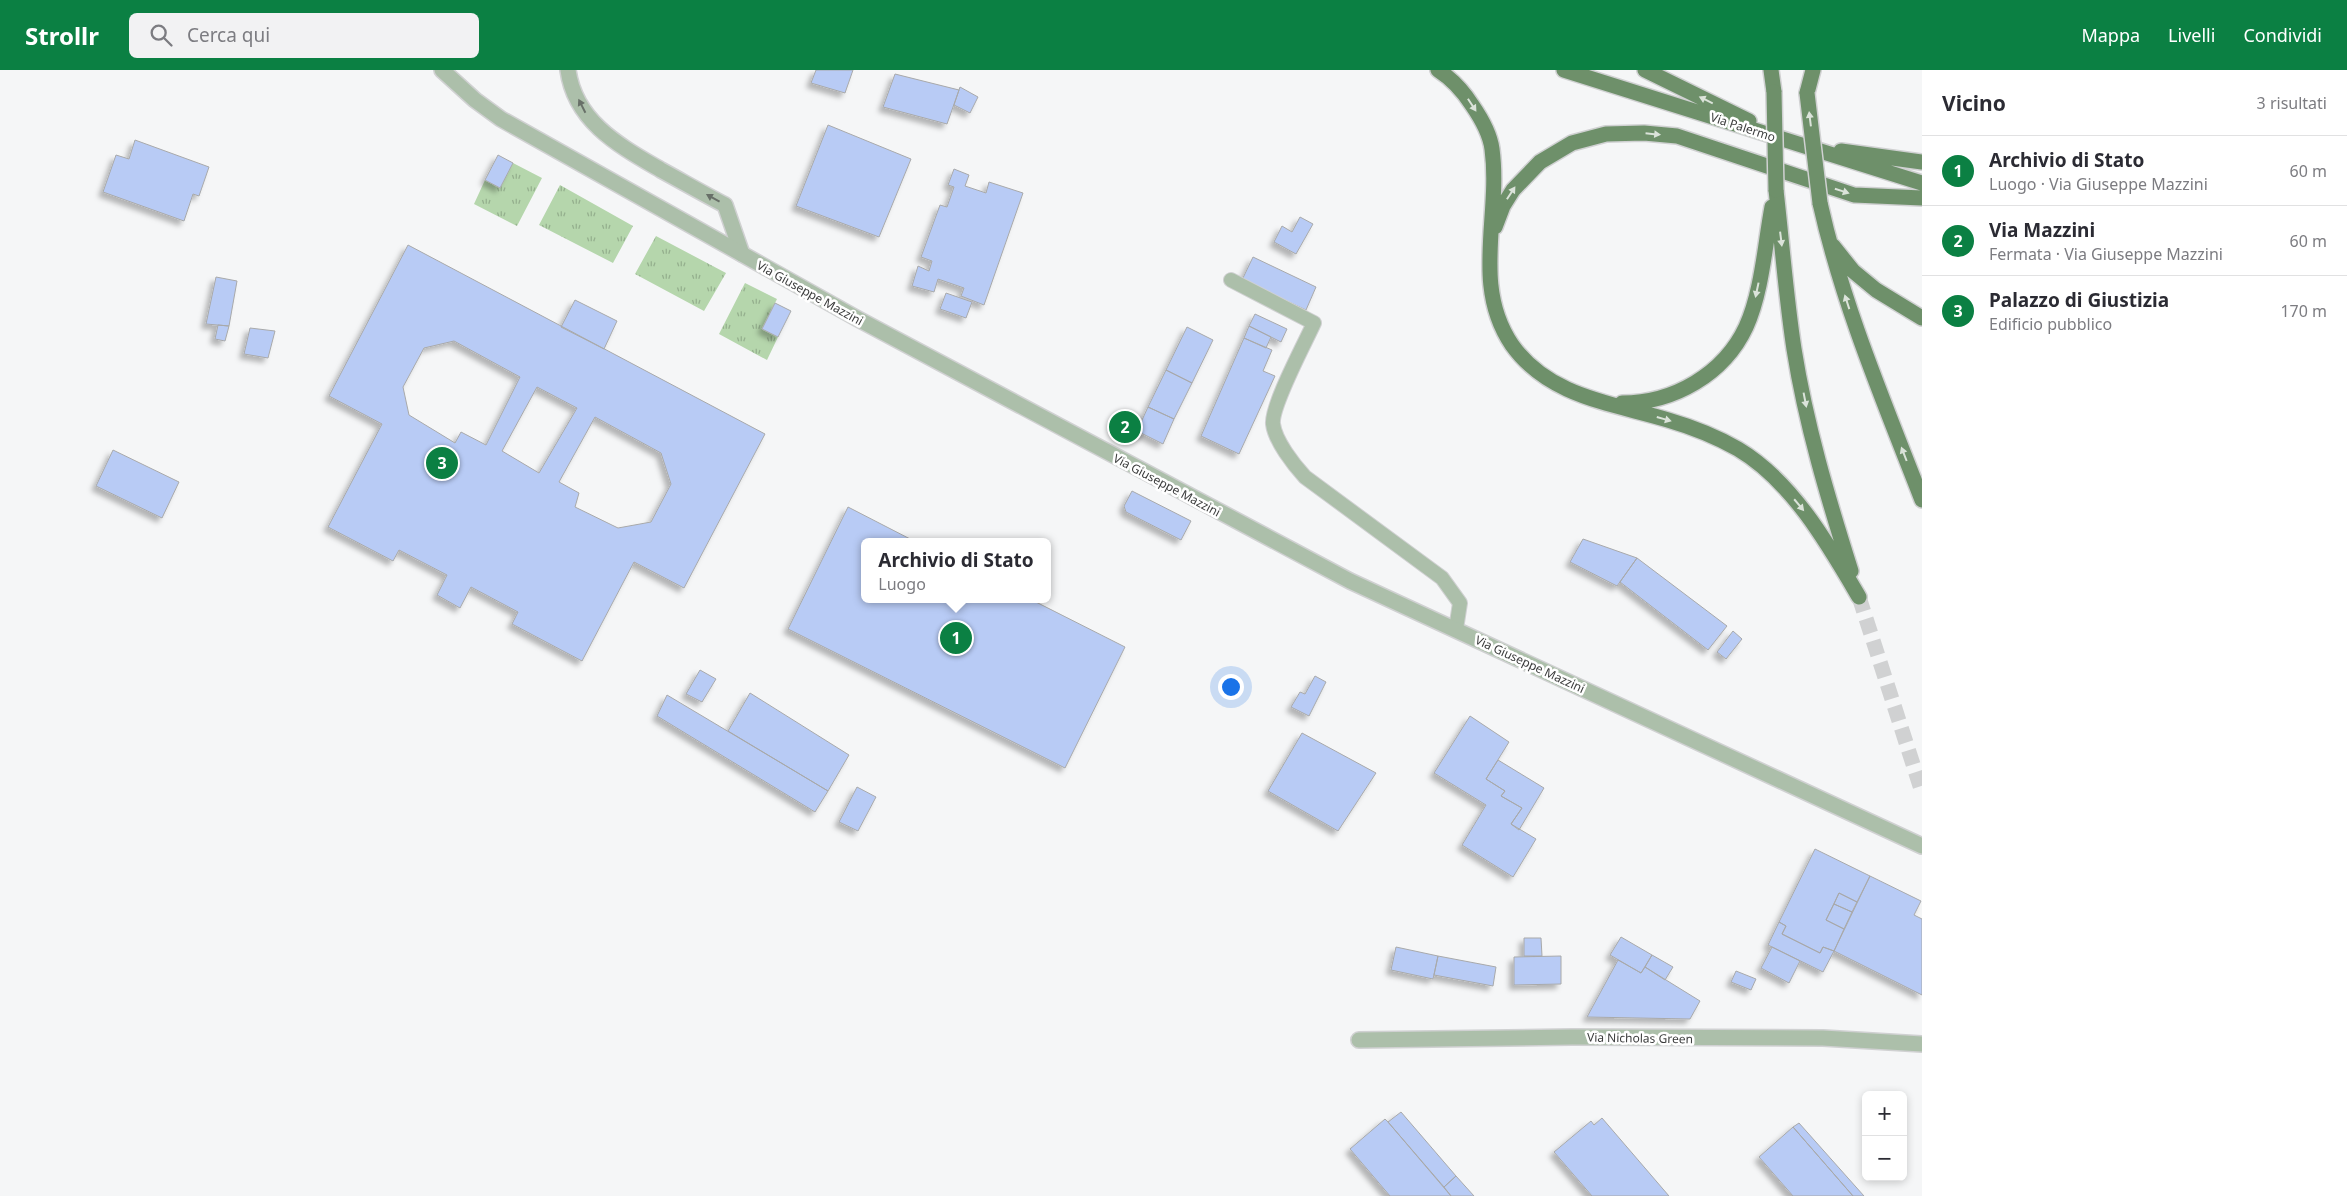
<!DOCTYPE html>
<html lang="it">
<meta charset="utf-8">
<style>
:root{--surface:#fff;--page:#f2f2f3;--text:#2b2b33;--muted:#7c7c81;--line:#e1e1e2;--accent:#0b8043}
body{margin:0;font-family:"Noto Sans",sans-serif;background:var(--page);color:var(--text)}
.controls{position:absolute;right:15px;bottom:15px;display:grid;overflow:hidden;border-radius:8px;box-shadow:0 2px 8px #0003}
.controls button{width:45px;height:45px;display:grid;place-items:center;padding:0;border:0;border-bottom:1px solid var(--line);background:var(--surface);color:var(--text);font:25px sans-serif}
.you{position:absolute;left:1230px;top:616px;width:18px;height:18px;margin:-12px;border:4px solid #fff;border-radius:50%;background:#1a73e8;box-shadow:0 0 0 8px #1a73e833}
.badge{display:grid;place-items:center;width:32px;height:32px;border-radius:50%;background:var(--accent);color:#fff;font-size:16px;font-weight:700}
.pin{position:absolute;translate:-50% -50%;border:2px solid #fff;box-shadow:0 1px 5px #0006}
.popup{position:absolute;left:861px;top:468px;width:190px;height:65px;box-sizing:border-box;display:grid;place-content:center;border-radius:8px;background:var(--surface);filter:drop-shadow(0 1px 4px #0005);font-size:16px;white-space:nowrap;color:var(--muted)}
.popup b{font-size:19px;color:var(--text)}
.popup::after{content:'';position:absolute;left:50%;top:100%;margin-left:-10px;border:10px solid transparent;border-top-color:var(--surface)}
.list{margin:0;padding:0;list-style:none}
h2{display:flex;justify-content:space-between;align-items:center;height:65px;margin:0;padding:0 20px;font-size:21px}
h2 small{font-size:16px;font-weight:400;color:var(--muted)}
.list li{display:grid;grid-template-columns:32px 1fr auto;gap:15px;align-items:center;box-sizing:border-box;height:70px;padding:0 20px;border-top:1px solid var(--line)}
.list b{display:block;font-size:19px;white-space:nowrap}
.list p{margin:0;font-size:16px;white-space:nowrap;color:var(--muted)}
.list em{font-size:16px;font-style:normal;color:var(--muted)}
.icon{flex:none;width:28px;height:28px;fill:none;stroke:currentColor;stroke-width:2;stroke-linecap:round;stroke-linejoin:round}
.map{position:relative;flex:none;width:1922px;height:1126px;overflow:hidden}
header{display:flex;align-items:center;gap:30px;box-sizing:border-box;height:70px;padding:0 25px;background:var(--accent);color:#fff}
header strong{font-size:24px}
nav{display:flex;gap:28px;margin-inline-start:auto;font-size:18px}
.search{width:350px;height:45px;background:var(--page);display:flex;align-items:center;gap:12px;box-sizing:border-box;padding:0 18px;border-radius:8px;color:var(--muted);font-size:19px}
main{display:flex}
aside{flex:1;background:var(--surface)}
.map>svg:first-child{display:block}
.grass{fill:url(#grass-tufts)}
.building{fill:#b8cbf5;stroke:#a8a9aa;fill-rule:evenodd;filter:url(#shadow)}
.lines{fill:none;stroke-linecap:round;stroke-linejoin:round}
.primary-tunnel{stroke:#d0d1d2;stroke-width:15;stroke-dasharray:15 8;stroke-linecap:butt}
.service-casing{stroke:#d0d1d2;stroke-width:16}
.minor-casing{stroke:#d0d1d2;stroke-width:18}
.tertiary-casing{stroke:#d0d1d2;stroke-width:18}
.primary-casing{stroke:#d0d1d2;stroke-width:18}
.service{stroke:#acbfaa;stroke-width:14}
.minor{stroke:#acbfaa;stroke-width:15}
.tertiary{stroke:#acbfaa;stroke-width:15}
.primary{stroke:#6e906a;stroke-width:15}
.primary-bridge-casing{stroke:#d0d1d2;stroke-width:18;stroke-linecap:butt}
.primary-bridge{stroke:#6e906a;stroke-width:15}
.oneway{fill:#dbe3da}
.oneway2{fill:#687068}
.labels{text-anchor:middle;dominant-baseline:central;stroke-width:5;stroke-linejoin:round;paint-order:stroke}
.street-label{font-size:12px;fill:#3b3c3c;stroke:#fff}
</style>
<header>
<strong>Strollr</strong>
<div class="search"><svg class="icon" aria-label="search" viewBox="0 0 24 24"><circle cx="10" cy="10" r="6"/><path d="M15 15l6 6"/></svg>Cerca qui</div>
<nav><a>Mappa</a><a>Livelli</a><a>Condividi</a></nav>
</header>
<main>
<div class="map">
<svg width="1922" height="1126" viewBox="0 0 1922 1126">
<defs>
<pattern id="grass-tufts" width="24" height="20" patternUnits="userSpaceOnUse" patternTransform="scale(1.25)"><rect width="24" height="20" fill="#b5d6ac"/><path d="M3 7l-1-3M5 7V3M7 7l1-3M15 17l-1-3M17 17v-4M19 17l1-3" fill="none" stroke="#94af8d"/></pattern>
<filter id="shadow"><feDropShadow dx="-4.5" dy="4.5" stdDeviation="2.5" flood-color="#0004"/></filter>
</defs>
<rect width="100%" height="100%" fill="#f5f6f7"/>
<path class="grass" d="M513 93 542 108 517 156 474 134 485 110 500 118Z
M560 115 633 156 613 193 539 155Z
M656 166 726 203 704 241 635 204Z
M745 213 777 229 762 259 778 267 767 290 719 264Z"/>
<path class="building" d="M816 0H853L845 23 811 13Z
M895 4 959 20 947 54 883 37Z
M960 17 978 27 970 43 954 35Z
M828 55 911 89 879 167 796 136Z
M135 70 209 97 199 126 193 124 184 151 103 122 116 85 129 89Z
M498 85 513 93 500 118 485 110Z
M954 99 969 105 965 116 986 123 989 112 1023 123 984 235 961 226 964 218 938 209 934 222 912 216 918 196 929 201 932 191 921 187 940 135 947 137 954 117 948 115Z
M1300 147 1313 154 1296 184 1274 172 1282 156 1292 162Z
M408 175 765 364 684 518 634 492 582 591 512 554 518 542 471 517 460 538 437 525 447 505 399 480 393 491 328 457 382 354 329 326ZM454 271 520 307 486 375 461 362 455 373 409 345 403 317 424 278ZM537 317 577 338 539 403 502 381ZM595 347 661 383 671 414 651 452 618 458 575 437 579 423 559 412Z
M1253 187 1316 217 1306 240 1242 210Z
M216 207 237 211 229 256 206 254Z
M946 223 972 232 966 248 940 239Z
M575 230 617 251 604 279 561 257Z
M775 233 791 241 778 267 762 259Z
M1255 244 1287 259 1281 272 1249 256Z
M218 255 229 256 225 271 215 269Z
M1249 256 1271 267 1266 278 1244 268Z
M1187 257 1213 270 1192 313 1166 300Z
M250 258 275 261 268 288 244 284Z
M1244 268 1272 280 1263 301 1275 306 1239 384 1201 366Z
M1166 300 1192 313 1174 349 1148 337Z
M1148 337 1174 349 1163 374 1137 361Z
M113 380 179 412 162 448 96 416Z
M1132 421 1191 451 1181 470 1126 442 1124 436Z
M848 437 916 472H865V529H1030L1125 577 1065 698 788 559Z
M1583 469 1637 488 1617 516 1570 492Z
M1637 488 1727 556 1708 580 1620 512Z
M1733 561 1742 569 1726 589 1717 582Z
M700 600 716 609 702 632 686 624Z
M1315 606 1326 612 1309 646 1291 637 1300 622 1305 624Z
M750 623 849 685 828 721 728 661Z
M667 625 828 721 815 742 657 646Z
M1470 646 1509 672 1486 709 1505 721 1501 726 1522 738 1511 754 1536 769 1513 807 1462 775 1486 735 1434 703Z
M1302 663 1376 703 1338 761 1268 721Z
M1498 690 1544 718 1519 760 1511 754 1522 738 1501 726 1505 721 1486 709Z
M857 717 876 727 858 761 839 752Z
M1815 779 1870 806 1857 832 1839 823 1826 850 1844 859 1834 881 1823 877 1820 883 1782 864 1786 856 1779 852Z
M1870 806 1921 831 1914 845 1922 849V925L1834 881Z
M1839 823 1857 832 1852 842 1834 834Z
M1834 834 1852 842 1844 859 1826 850Z
M1779 852 1786 856 1782 864 1820 883 1823 877 1834 881 1823 902 1768 875Z
M1621 867 1652 885 1641 903 1610 885Z
M1524 868H1541L1542 886H1524Z
M1396 877 1438 886 1433 909 1391 900Z
M1772 877 1800 891 1789 913 1761 898Z
M1652 885 1673 897 1665 910 1645 897Z
M1438 886 1496 897 1493 916 1434 905Z
M1561 886V914L1514 915V887Z
M1618 890 1641 903 1645 897 1700 931 1690 949 1587 947Z
M1736 901 1756 909 1751 920 1731 912Z
M1401 1042 1456 1106 1444 1117 1388 1052Z
M1602 1048 1669 1126H1592L1554 1082 1591 1051 1594 1055Z
M1385 1049 1388 1052 1451 1126H1390L1350 1079Z
M1799 1053 1864 1126H1853L1793 1057Z
M1793 1057 1853 1126H1793L1759 1087Z
M1456 1106 1474 1126H1451L1444 1117Z"/>
<g class="lines">
<path class="primary-tunnel" d="M1859 527 1922 722"/>
<g class="service-casing">
<path id="service" d="M1231 210 1314 253C1305 273 1271 336 1273 354 1275 371 1294 395 1305 407L1442 508 1460 533 1456 559"/>
</g>
<g class="minor-casing">
<path id="minor" d="M568 0C575 52 620 76 661 100 683 112 704 124 725 135L742 184
M1359 970 1572 967 1823 968 1922 974"/>
</g>
<g class="tertiary-casing">
<path id="tertiary" d="M442 0 475 30 501 49 858 249 1350 511 1922 776"/>
</g>
<g class="primary-casing">
<path id="primary" d="M1438 0C1452 9 1463 21 1472 35 1481 48 1490 64 1492 79 1501 146 1471 215 1512 275 1549 327 1612 333 1668 350 1692 357 1717 367 1738 379 1792 411 1828 474 1859 527
M1564 0 1922 113
M1645 0 1749 51
M1771 0 1774 22
M1807 23 1813 0
M1841 81 1922 92
M1776 120C1782 173 1786 227 1794 279 1806 355 1828 428 1851 501
M1820 133C1843 236 1884 332 1922 430
M1495 157 1503 136 1513 120 1540 92 1572 73 1606 64 1644 63 1677 66 1854 125 1922 128
M1833 176 1853 201 1876 220 1922 248
M1622 333C1674 333 1724 304 1746 257 1762 222 1765 174 1772 137"/>
</g>
<use href="#service" class="service"/>
<use href="#minor" class="minor"/>
<use href="#tertiary" class="tertiary"/>
<use href="#primary" class="primary"/>
<g class="primary-bridge-casing">
<path id="primary-bridge" d="M1774 22 1776 120
M1807 23 1820 133"/>
</g>
<use href="#primary-bridge" class="primary-bridge"/>
</g>
<defs><path id="oneway-solid" d="M-6-.8H1V-3.2L6.5 0L1 3.2V.8H-6Z" transform="scale(1.25)"/></defs>
<g class="oneway">
<use href="#oneway-solid" transform="translate(1706 30) rotate(-154)"/>
<use href="#oneway-solid" transform="translate(1472 35) rotate(57)"/>
<use href="#oneway-solid" transform="translate(1810 49) rotate(-97)"/>
<use href="#oneway-solid" transform="translate(1653 64) rotate(6)"/>
<use href="#oneway-solid" transform="translate(1842 121) rotate(18)"/>
<use href="#oneway-solid" transform="translate(1511 123) rotate(-57)"/>
<use href="#oneway-solid" transform="translate(1781 169) rotate(83)"/>
<use href="#oneway-solid" transform="translate(1757 220) rotate(102)"/>
<use href="#oneway-solid" transform="translate(1847 232) rotate(-108)"/>
<use href="#oneway-solid" transform="translate(1805 330) rotate(79)"/>
<use href="#oneway-solid" transform="translate(1664 349) rotate(16)"/>
<use href="#oneway-solid" transform="translate(1904 384) rotate(-111)"/>
<use href="#oneway-solid" transform="translate(1799 435) rotate(50)"/>
</g>
<g class="oneway2">
<use href="#oneway-solid" transform="translate(582 36) rotate(-117)"/>
<use href="#oneway-solid" transform="translate(713 128) rotate(-151)"/>
</g>
<g class="labels">
<g class="street-label">
<text transform="translate(1743 57) rotate(18)">Via Palermo</text>
<text transform="translate(810 223) rotate(29)">Via Giuseppe Mazzini</text>
<text transform="translate(1167 415) rotate(28)">Via Giuseppe Mazzini</text>
<text transform="translate(1530 594) rotate(25)">Via Giuseppe Mazzini</text>
<text transform="translate(1640 968) rotate(1)">Via Nicholas Green</text>
</g>
</g>
</svg>
<div class="controls">
<button>+</button>
<button>−</button>
</div>
<div class="you"></div>
<div class="pin badge" style="left:956px;top:568px">1</div>
<div class="popup"><b>Archivio di Stato</b>Luogo</div>
<div class="pin badge" style="left:1125px;top:357px">2</div>
<div class="pin badge" style="left:442px;top:393px">3</div>
</div>
<aside>
<h2>Vicino<small>3 risultati</small></h2>
<ul class="list">
<li><span class="badge">1</span><div><b>Archivio di Stato</b><p>Luogo · Via Giuseppe Mazzini</p></div><em>60 m</em></li>
<li><span class="badge">2</span><div><b>Via Mazzini</b><p>Fermata · Via Giuseppe Mazzini</p></div><em>60 m</em></li>
<li><span class="badge">3</span><div><b>Palazzo di Giustizia</b><p>Edificio pubblico</p></div><em>170 m</em></li>
</ul>
</aside>
</main>
